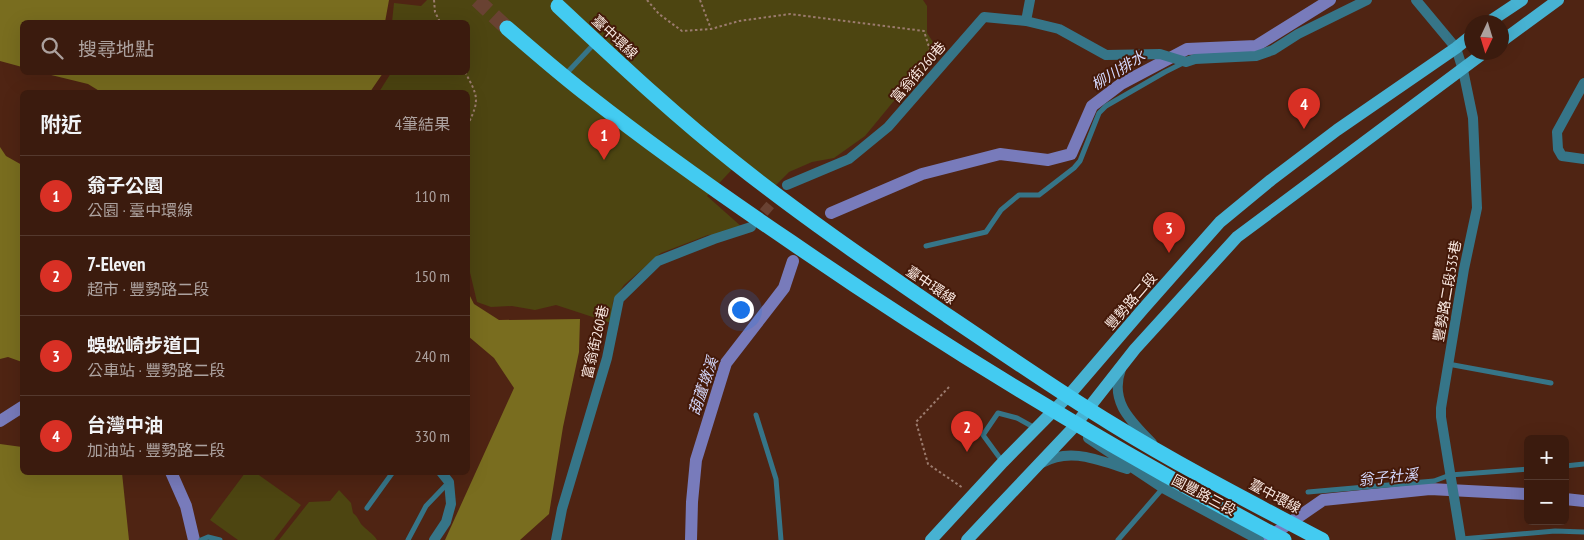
<!DOCTYPE html>
<html lang="zh-TW">
<meta charset="utf-8">
<style>
:root{--surface:#3b1b0e;--page:#422417;--text:#f1f3f6;--muted:#aca19e;--line:#54392e;--accent:#d93025}
body{margin:0;font-family:"PT Sans Narrow","Noto Sans TC",sans-serif;background:var(--page);color:var(--text)}
.controls{position:absolute;right:15px;bottom:15px;display:grid;overflow:hidden;border-radius:8px;box-shadow:0 5px 20px #0002}
.controls button{width:45px;height:45px;display:grid;place-items:center;padding:0;border:0;border-bottom:1px solid var(--line);background:var(--surface);color:var(--text);font:25px sans-serif}
.compass{position:absolute;left:1464px;top:15px;width:45px;height:45px;border-radius:50%;background:var(--surface);box-shadow:0 5px 20px #0002;rotate:184deg}
.you{position:absolute;left:740px;top:309px;width:18px;height:18px;margin:-12px;border:4px solid #fff;border-radius:50%;background:#1a73e8;box-shadow:0 0 0 8px #1a73e833}
.badge{display:grid;place-items:center;width:32px;height:32px;border-radius:50%;background:var(--accent);color:#fff;font-size:16px;font-weight:700}
.pin{position:absolute;translate:-50% -41px;filter:drop-shadow(0 1px 2px #0008)}
.pin::after{content:'';position:absolute;top:26px;width:18px;height:15px;background:inherit;clip-path:polygon(0 0,100% 0,50% 100%)}
.list{margin:0;padding:0;list-style:none}
h2{display:flex;justify-content:space-between;align-items:center;height:65px;margin:0;padding:0 20px;font-size:21px}
h2 small{font-size:16px;font-weight:400;color:var(--muted)}
.list li{display:grid;grid-template-columns:32px 1fr auto;gap:15px;align-items:center;box-sizing:border-box;height:80px;padding:0 20px;border-top:1px solid var(--line)}
.list b{display:block;font-size:19px;white-space:nowrap}
.list p{margin:0;font-size:16px;white-space:nowrap;color:var(--muted)}
.list em{font-size:16px;font-style:normal;color:var(--muted)}
.icon{flex:none;width:28px;height:28px;fill:none;stroke:currentColor;stroke-width:2;stroke-linecap:round;stroke-linejoin:round}
.map{position:relative;flex:none;width:1584px;height:540px;overflow:hidden}
.search{position:absolute;background:var(--surface);box-shadow:0 5px 20px #0002;left:20px;top:20px;width:450px;height:55px;display:flex;align-items:center;gap:12px;box-sizing:border-box;padding:0 18px;border-radius:8px;color:var(--muted);font-size:19px}
.panel{position:absolute;background:var(--surface);box-shadow:0 5px 20px #0002;left:20px;top:90px;width:450px;height:385px;border-radius:8px}
.map>svg:first-child{display:block}
.green{fill:#4d4511}
.forest{fill:#796d1f}
.lines{fill:none;stroke-linecap:round;stroke-linejoin:round}
.canal{stroke:#787bbb;stroke-width:12}
.minor-tunnel{stroke:#694232;stroke-width:10;stroke-dasharray:10 5;stroke-linecap:butt}
.motorway-tunnel{stroke:#694232;stroke-width:15;stroke-dasharray:15 8;stroke-linecap:butt}
.path{stroke:#9b7b6e;stroke-width:2;stroke-dasharray:2.5 2.5;stroke-linecap:butt}
.service{stroke:#367588;stroke-width:5}
.minor{stroke:#367588;stroke-width:10}
.primary{stroke:#47b2d2;stroke-width:12}
.motorway{stroke:#43cbf1;stroke-width:15}
.labels{text-anchor:middle;dominant-baseline:central;stroke-width:4;stroke-linejoin:round;paint-order:stroke}
.street-label{font-size:14px;fill:#fbeae3;stroke:#441909}
.water-label{font-size:15px;font-style:italic;fill:#d5d9fe;stroke:#441909}
</style>
<div class="map">
<svg width="1584" height="540" viewBox="0 0 1584 540">
<rect width="100%" height="100%" fill="#4f2413"/>
<path class="green" d="M427 0H923L927 6V33L941 54 893 102 865 136 834 158 812 162 789 172 774 187 742 159 707 196 743 228 731 233 708 235 661 253 624 285 613 301 611 323 556 305 535 310 512 306 491 307 477 302 468 264V92H379L391 73 468 72V22H392L394 3 421 6Z
M245 473H256L301 505 274 540H238L210 520Z
M339 490 351 503 353 513C358 517 358 519 361 524 366 530 373 533 377 540H279L309 502 330 501Z"/>
<path class="forest" d="M0 0H389L385 22H22V67L0 61Z
M43 73H383L370 92H101L88 84Z
M0 147 6 156 22 165V362L8 357 0 359Z
M468 292 474 304 499 320 580 319 579 352 563 427 549 514 520 540H445L514 388 494 358 468 336Z
M0 444 22 447V472L122 473 129 540H0Z"/>
<g class="lines">
<path class="canal" d="M831 213 922 174 1000 154 1048 160 1071 154 1092 106 1121 84 1187 49 1256 46 1330 0
M0 421 22 407
M171 472 186 506 194 540
M1565 499 1584 501
M691 540 692 502 696 460 726 363 784 288 793 261
M1265 540 1323 500 1430 489 1528 494"/>
<path class="minor-tunnel" d="M754 224 782 191"/>
<path class="motorway-tunnel" d="M477 0 507 28"/>
<path class="path" d="M434 0 435 12 440 22
M647 0 659 14 682 31 711 29 739 21 790 14 924 31 933 60
M700 0 711 29
M465 72C478 96 480 100 468 124
M949 387 916 422 928 464 963 488"/>
<path class="service" d="M564 76 594 44
M926 246 986 232 1001 210 1019 195H1039L1074 168 1080 161 1099 113 1106 106 1165 72 1183 63
M1448 364 1551 383
M756 415 776 479 781 540
M1002 461 983 435 998 413 1017 418 1035 428
M1565 466 1584 464
M1308 492 1434 481 1450 475 1528 469
M367 508 393 472
M1461 539 1555 531 1584 532
M201 540 208 537 220 540
M408 540 426 506 448 483
M1118 540 1163 488"/>
<path class="minor" d="M1416 0 1456 48 1463 70 1473 118 1477 208 1464 269 1441 408V417L1461 540
M1026 21 1030 0
M1584 83 1557 132 1558 149 1562 156 1584 159
M787 185 849 159 888 127 984 17 1026 21 1059 29 1106 55 1160 54 1186 62 1195 59 1256 56 1273 50 1298 34 1367 0
M1121 369C1109 402 1131 421 1152 443
M1088 438 1163 488 1259 540
M1042 463C1070 447 1098 460 1127 469
M434 540 446 522 451 504 449 482 441 472
M556 540 562 509 607 358 619 299 658 261 714 239 751 227"/>
<path class="primary" d="M1489 22 1522 0
M1502 41 1558 0
M931 540 1003 462 1070 394 1143 309 1220 222 1271 180 1337 130 1456 48 1472 35
M967 540 1073 428 1135 349 1237 237 1485 52"/>
<path class="motorway" d="M558 6C615 59 673 114 734 162 803 217 875 266 948 316 1002 352 1056 390 1112 424 1180 466 1252 503 1322 540
M507 28C534 51 561 75 590 97 655 148 723 196 791 242 949 351 1114 450 1284 540"/>
</g>
<g class="labels">
<g class="street-label">
<text transform="translate(615 37) rotate(43)">臺中環線</text>
<text transform="translate(918 72) rotate(-49)">富翁街260巷</text>
<text transform="translate(931 285) rotate(34)">臺中環線</text>
<text transform="translate(1447 291) rotate(-80)">豐勢路二段535巷</text>
<text transform="translate(1131 301) rotate(-49)">豐勢路二段</text>
<text transform="translate(595 342) rotate(-77)">富翁街260巷</text>
<text transform="translate(1204 495) rotate(28)">國豐路三段</text>
<text transform="translate(1275 496) rotate(28)">臺中環線</text>
</g>
<g class="water-label">
<text transform="translate(1118 70) rotate(-32)">柳川排水</text>
<text transform="translate(703 386) rotate(-71)">葫蘆墩溪</text>
<text transform="translate(1388 477) rotate(-6)">翁子社溪</text>
</g>
</g>
</svg>
<div class="controls">
<button>+</button>
<button>−</button>
</div>
<svg class="compass" viewBox="-18 -18 36 36"><path d="M0-13l5 13h-10z" fill="#e53935"/><path d="M0 13l5-13h-10z" fill="#aca19e"/></svg>
<div class="you"></div>
<div class="pin badge" style="left:604px;top:160px">1</div>
<div class="pin badge" style="left:967px;top:452px">2</div>
<div class="pin badge" style="left:1169px;top:253px">3</div>
<div class="pin badge" style="left:1304px;top:129px">4</div>
<div class="search"><svg class="icon" aria-label="search" viewBox="0 0 24 24"><circle cx="10" cy="10" r="6"/><path d="M15 15l6 6"/></svg>搜尋地點</div>
<section class="panel">
<h2>附近<small>4筆結果</small></h2>
<ul class="list">
<li><span class="badge">1</span><div><b>翁子公園</b><p>公園 · 臺中環線</p></div><em>110 m</em></li>
<li><span class="badge">2</span><div><b>7-Eleven</b><p>超市 · 豐勢路二段</p></div><em>150 m</em></li>
<li><span class="badge">3</span><div><b>蜈蚣崎步道口</b><p>公車站 · 豐勢路二段</p></div><em>240 m</em></li>
<li><span class="badge">4</span><div><b>台灣中油</b><p>加油站 · 豐勢路二段</p></div><em>330 m</em></li>
</ul>
</section>
</div>
